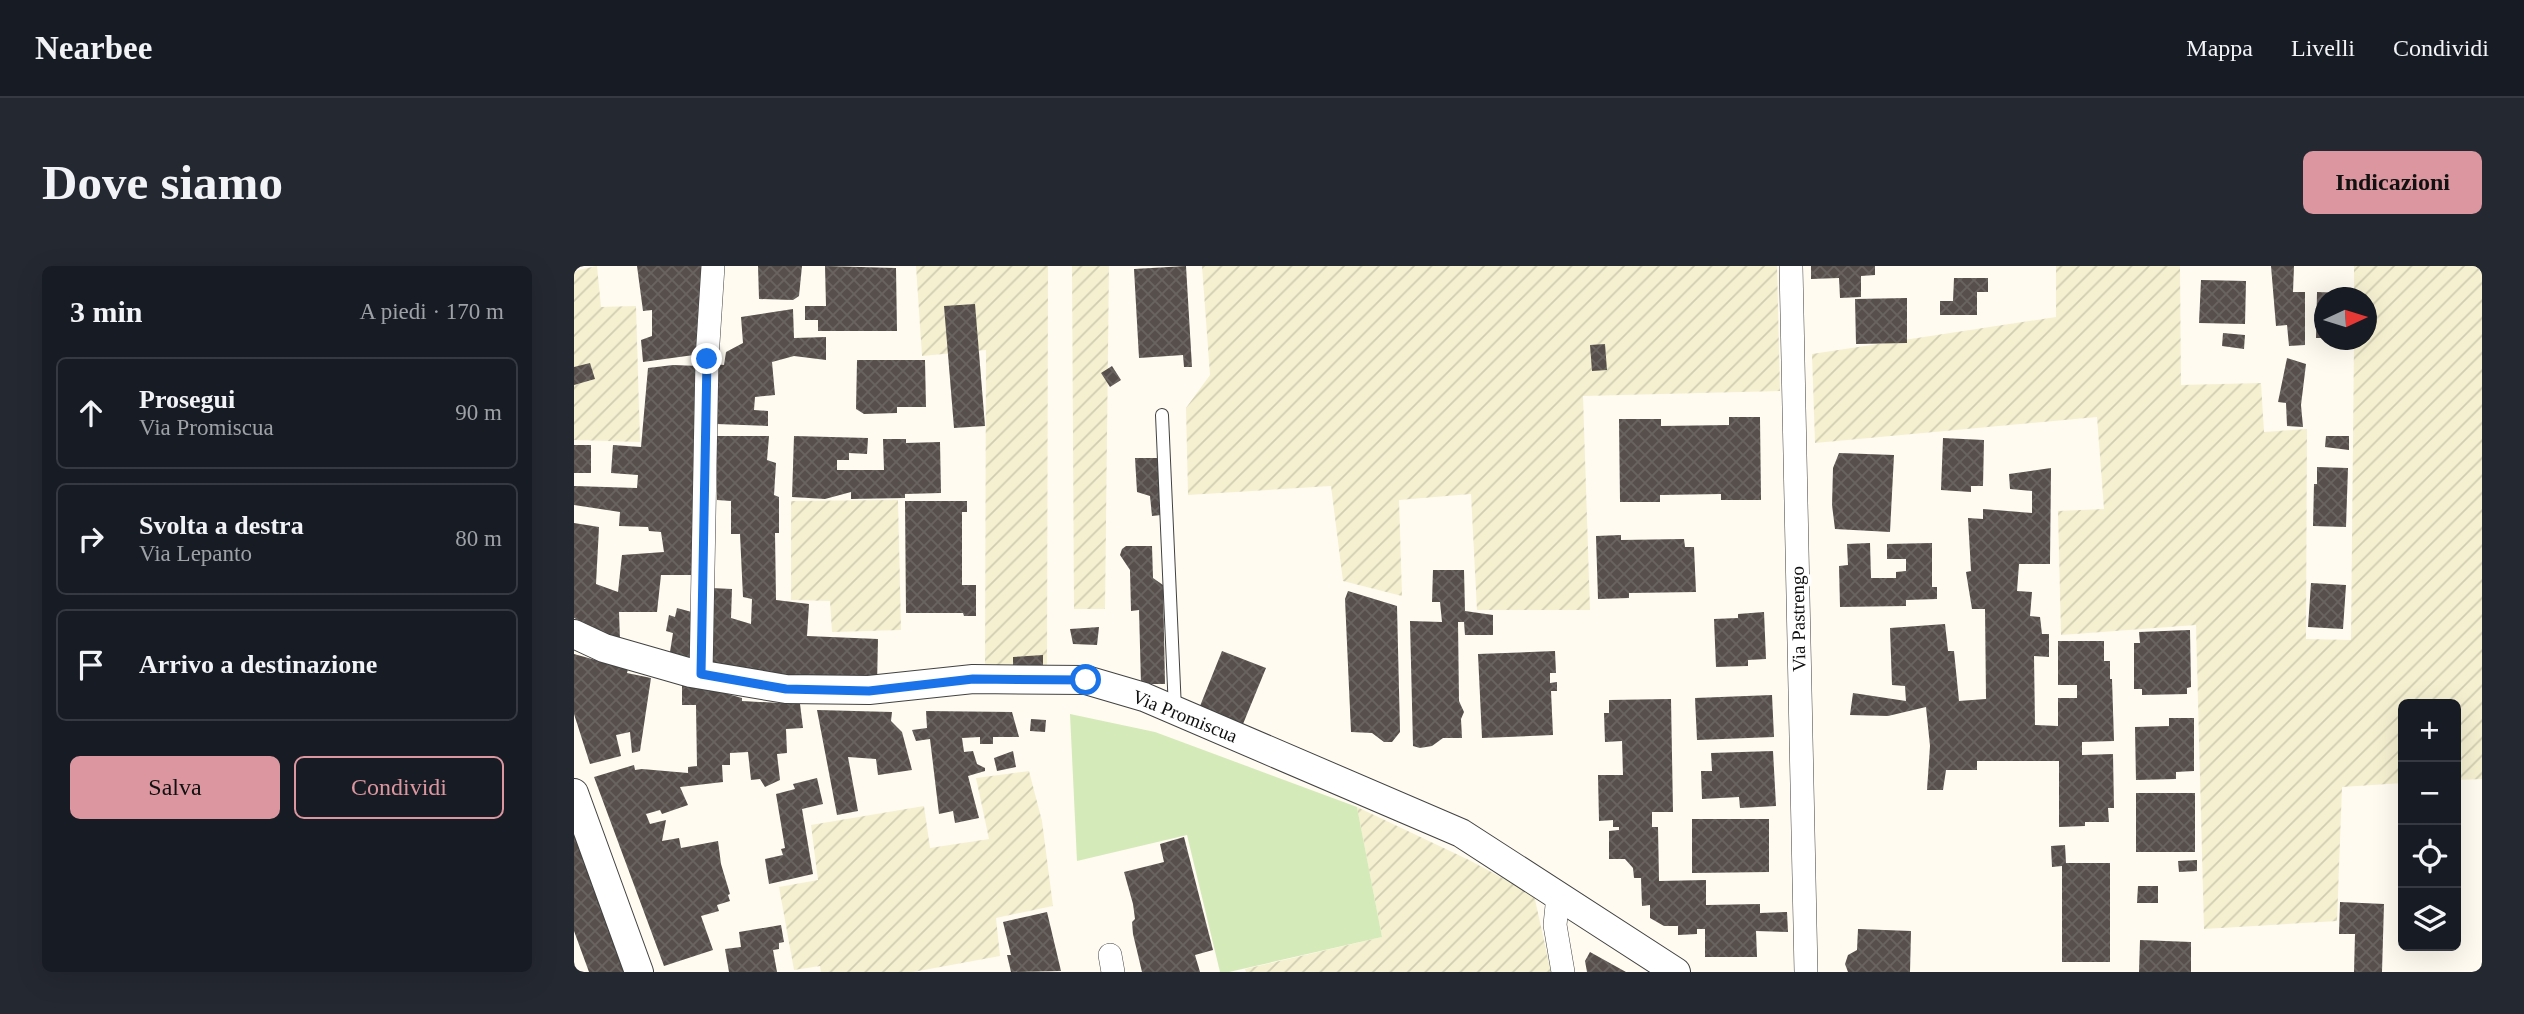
<!DOCTYPE html>
<html lang="it">
<meta charset="utf-8">
<style>
:root{--surface:#171b24;--page:#242831;--text:#f1f3f6;--muted:#9ea1a6;--line:#363941;--accent:#db969f}
body{margin:0;font-family:"Times New Roman",serif;background:var(--page);color:var(--text)}
.controls{position:absolute;right:21px;bottom:21px;display:grid;overflow:hidden;border-radius:10px;box-shadow:0 7px 28px #0002}
.controls button{width:63px;height:63px;display:grid;place-items:center;padding:0;border:0;border-bottom:2px solid var(--line);background:var(--surface);color:var(--text);font:35px sans-serif}
.compass{position:absolute;left:1740px;top:21px;width:63px;height:63px;border-radius:50%;background:var(--surface);box-shadow:0 7px 28px #0002;rotate:86deg}
.stop{position:absolute;width:21px;height:21px;margin:-16px;border:5px solid #1a73e8;border-radius:50%;background:#fff}
.stop.end{background:#1a73e8;border-color:#fff;box-shadow:0 2px 7px #0008}
.list{margin:0;padding:0;list-style:none}
h2{display:flex;justify-content:space-between;align-items:center;height:91px;margin:0;padding:0 28px;font-size:30px}
h2 small{font-size:23px;font-weight:400;color:var(--muted)}
.list li{display:grid;grid-template-columns:46px 1fr auto;gap:21px;align-items:center;box-sizing:border-box;height:112px;margin:0 14px 14px;padding:0 14px;border:2px solid var(--line);border-radius:10px}
.list b{display:block;font-size:26px;white-space:nowrap}
.list p{margin:0;font-size:23px;white-space:nowrap;color:var(--muted)}
.list em{font-size:23px;font-style:normal;color:var(--muted)}
.actions{display:flex;gap:14px;padding:21px 28px}
.actions a{flex:1;padding:16px 0;border:2px solid var(--accent);border-radius:10px;text-align:center;font-size:24px;color:var(--accent)}
.actions .main{background:var(--accent);color:#111}
.icon{flex:none;width:38px;height:38px;fill:none;stroke:currentColor;stroke-width:2;stroke-linecap:round;stroke-linejoin:round}
.map{position:relative;flex:none;width:1908px;height:706px;overflow:hidden;border-radius:10px}
header{display:flex;align-items:center;gap:42px;box-sizing:border-box;height:98px;padding:0 35px;background:var(--surface);border-bottom:2px solid var(--line)}
header strong{font-size:33px}
nav{display:flex;gap:38px;margin-inline-start:auto;font-size:24px}
.intro{display:flex;align-items:center;justify-content:space-between;box-sizing:border-box;height:168px;padding:0 42px}
h1{margin:0;font-size:49px}
.button{padding:18px 32px;border-radius:10px;background:var(--accent);color:#111;font-size:24px;font-weight:700}
main{display:flex;gap:42px;padding:0 42px}
aside{flex:1;background:var(--surface);border-radius:10px;box-shadow:0 7px 28px #0002}
.map>svg:first-child{display:block}
.farmland{fill:url(#farmland-furrows)}
.grass{fill:#d5eab9}
.building{fill:url(#building-cross-hatch)}
.lines{fill:none;stroke-linecap:round;stroke-linejoin:round}
.service-casing{stroke:#424242;stroke-width:14}
.minor-casing{stroke:#424242;stroke-width:24}
.tertiary-casing{stroke:#424242;stroke-width:30}
.service{stroke:#fff;stroke-width:12}
.minor{stroke:#fff;stroke-width:23}
.tertiary{stroke:#fff;stroke-width:28}
.route{stroke:#1a73e8;stroke-width:9}
.labels{text-anchor:middle;dominant-baseline:central;stroke-width:7;stroke-linejoin:round;paint-order:stroke}
.street-label{font-size:19px;fill:#0f0f0f;stroke:#fff}
</style>
<header>
<strong>Nearbee</strong>
<nav><a>Mappa</a><a>Livelli</a><a>Condividi</a></nav>
</header>
<div class="intro"><h1>Dove siamo</h1><a class="button">Indicazioni</a></div>
<main>
<aside>
<h2>3 min<small>A piedi · 170 m</small></h2>
<ul class="list">
<li><svg class="icon" aria-label="ahead" viewBox="0 0 24 24"><path d="M12 20V5M6 11l6-6 6 6"/></svg><div><b>Prosegui</b><p>Via Promiscua</p></div><em>90 m</em></li>
<li><svg class="icon" aria-label="right" viewBox="0 0 24 24"><path d="M7 20v-9h11M14 6l5 5-5 5"/></svg><div><b>Svolta a destra</b><p>Via Lepanto</p></div><em>80 m</em></li>
<li><svg class="icon" aria-label="arrive" viewBox="0 0 24 24"><path d="M6 21V4h12l-3 4 3 4H6"/></svg><div><b>Arrivo a destinazione</b></div></li>
</ul>
<div class="actions"><a class="main">Salva</a><a>Condividi</a></div>
</aside>
<div class="map">
<svg width="1908" height="706" viewBox="0 0 1908 706">
<defs>
<pattern id="farmland-furrows" width="10" height="10" patternUnits="userSpaceOnUse" patternTransform="scale(1.75)"><rect width="10" height="10" fill="#f5f0d0"/><path d="M-1 1l2-2M0 10L10 0M9 11l2-2" fill="none" stroke="#d1cdb1"/></pattern>
<pattern id="building-cross-hatch" width="8" height="8" patternUnits="userSpaceOnUse" patternTransform="scale(1.75)"><rect width="8" height="8" fill="#574f4b"/><path d="M0 0l8 8M0 8l8-8" fill="none" stroke="#6a6461"/></pattern>
</defs>
<rect width="100%" height="100%" fill="#fffbf0"/>
<path class="farmland" d="M23 0 27 41 62 40 66 176 0 174V5Z
M342 0H474L473 404 411 402 412 84 348 90Z
M498 0H535L531 343H500Z
M628 0H1203L1206 125 1009 130 1016 344H903L897 228 825 234 828 330 769 315 757 220 614 229 612 142 636 109Z
M1482 0H1606L1607 119 1687 117 1690 166 1733 163 1732 373 1777 374 1780 74H1792V32L1780 31V0H1908V513L1882 514V438H1829V517L1768 521 1763 655 1630 663 1622 359 1487 369 1484 245 1530 243 1523 151 1241 177 1238 88 1482 51Z
M324 234 327 364 258 366 256 335 217 334V235Z
M455 505 468 555 479 640 422 652 426 690 339 706H247L246 700 220 704 205 621 244 614 237 559 350 540 356 582 415 573 402 512Z
M783 541 895 594 960 629 977 706H672L671 703 808 671Z"/>
<path class="grass" d="M496 448 581 466 783 541 808 671 655 706H646L613 569 503 595Z"/>
<path class="building" d="M63 0H130L127 88 69 96 67 74 78 70V44L69 45Z
M184 0H228L225 30 219 34 185 33Z
M251 0 322 2 323 65H244V54H231V40H252Z
M612 0 618 101H610L609 89 565 92 560 3Z
M1237 0H1301V9L1287 10V31L1266 32 1265 12 1237 13Z
M1697 0H1720L1719 26H1731V79L1715 80 1713 59 1702 60Z
M1380 12H1414V26H1403V49H1366V35H1379Z
M1627 14 1672 15 1671 58 1625 57Z
M1743 26 1774 27 1773 32H1750V72H1742Z
M1333 32V77L1282 78 1281 33Z
M401 38 411 160 380 162 370 40Z
M219 43 220 72 252 71V94L220 90 198 96 201 129 181 131 180 144 194 145V160L142 158 140 98 150 99 152 86 169 77 167 51Z
M1649 67 1671 69 1670 83 1648 80Z
M1031 78 1033 104 1018 105 1016 79Z
M1713 92 1732 98 1727 139 1729 161 1713 160 1712 137 1704 136Z
M283 94H351L352 141H323V147L290 148 282 143Z
M16 97 21 113 0 119V101Z
M99 99 125 100 121 309H87L83 346H45L46 374 0 352V257L25 261 22 318 44 326 48 289 90 286 87 266 75 265 74 261 45 260 46 246 0 239V220L63 222 64 209 37 207 39 179 67 181 74 102Z
M538 100 547 114 536 121 527 107Z
M1155 151H1186L1187 234H1147V228L1086 229V236H1046L1045 153H1087V160L1155 159Z
M143 170H195L193 194 202 197 200 229 205 231V267H201L202 334 235 338 233 370 304 373 303 419 241 421 134 396 137 322 158 323 157 352 177 358 178 333 169 331 166 268H157V235L143 234Z
M220 170 294 172 293 188 275 187V194H263V204H310L309 173H332V177L366 176 367 227 331 228V232L277 233V226L251 233 218 231Z
M1752 170H1775V184L1751 181Z
M1369 172 1410 174 1409 220H1397V226L1367 224Z
M0 179H17V207H0Z
M1265 187 1320 189 1316 266 1261 263 1258 239 1259 202Z
M561 192H584L587 249 578 250 576 230 563 226Z
M1743 201 1774 202 1772 261 1739 260 1740 218H1743Z
M1477 202 1476 298H1445L1443 325 1458 326 1456 350 1466 351 1468 368H1475V391L1460 390 1461 459 1484 460V432H1503V419H1484V375H1530V395H1536V413H1538L1540 475 1508 476V489L1539 488 1540 542H1534L1535 556H1511V560L1485 561V495H1403V504H1372L1369 524H1353L1356 480 1352 441 1314 450 1276 449 1279 427 1332 435 1331 420 1318 419 1316 362 1371 358 1374 385H1380L1385 435 1412 433 1411 343H1398L1392 306 1397 305 1394 252 1409 253V243L1458 247V225L1436 223 1435 208Z
M331 235H393V246H388V319H402V350H390L389 347H332Z
M1047 269V274L1110 273 1111 281H1120L1122 326 1055 327V332L1024 333 1022 270Z
M1296 277 1297 312H1322V306L1332 305V293H1313V278L1358 277V321H1363V333L1332 334V340L1266 341 1265 300 1274 299 1273 278Z
M552 280H578L579 312 589 319 591 418H567L565 344 557 345 556 304 546 289 548 283Z
M859 304H890L891 345 919 349V369H891L890 356H884L885 435 890 446 887 453 888 472H869L858 480 846 482 839 480 836 355 868 356 866 336H858Z
M1737 317 1772 319 1769 363 1734 361Z
M774 325 823 340 826 466 818 476H810L798 467 777 466 771 333Z
M103 342 125 348 121 394 96 386 99 367 92 365 95 349 101 351Z
M1190 346 1192 393 1174 394V400L1142 401 1140 353 1164 352V348Z
M525 361 523 379 499 378 496 363Z
M1616 364 1617 421 1613 422V428L1568 429V423H1560V377H1566L1565 366Z
M648 385 692 402 669 458 626 440Z
M981 385 982 407H976V417L983 416V425H977L979 469 908 472 904 388Z
M0 388 54 403 53 407 77 412 66 485 58 487 56 466 42 469 47 490 16 498 0 448Z
M469 389V400L439 402V391Z
M108 415 168 432V435L226 438 229 462 212 463 213 487 203 488 206 514 191 521 186 513 177 514 174 486 156 487V499H148L149 516 106 521 114 539 88 548 86 544 72 548 76 558 92 554 88 575 105 572 107 582 144 575 147 598 156 628 154 629 156 635 143 639 145 645 127 650 139 684 90 700 20 511 60 499 61 504 68 503 114 507V501L123 500 122 439H108Z
M1198 429 1200 471 1123 474 1121 432Z
M1097 433 1099 546H1078V561H1084L1085 615 1132 614V639L1186 638V647L1213 646 1214 666 1182 665 1183 691H1131V663H1123V668L1104 669V660H1090L1076 652V639L1068 640 1067 612H1060L1059 602 1051 593H1035V565L1045 564V561H1039V554L1025 555 1024 509H1049L1048 475 1031 476 1030 447H1035V434Z
M243 444 318 446 317 455 328 466 338 504 304 509 302 493 274 491 284 545 263 549Z
M352 445 438 446 445 471H419V478H406V471L388 472 390 486 399 485 403 498 411 502V505L394 510 405 552 381 557 379 545 365 548 356 473 342 475 338 464 353 462Z
M1595 452H1620V505L1602 506V513L1562 514 1561 461 1595 460Z
M457 453 472 454 471 466 456 465Z
M439 485 442 501 423 505 420 492Z
M1199 485 1202 540 1166 542 1165 531 1128 533 1127 505H1138L1137 487Z
M243 512 249 538 228 543 239 608 195 618 191 593 209 589 207 583 211 582 202 528 221 523 219 518Z
M1562 527H1621V586H1562Z
M1118 553H1195V606L1118 607Z
M0 568 17 614 53 706H15L0 665Z
M610 571 639 684 621 689 626 706H568L559 668 558 656 561 653 559 638 550 606 590 596 586 578Z
M1491 579 1492 597H1536V696H1488V600L1478 601 1477 580Z
M1623 594V605L1605 606 1604 595Z
M1564 620H1584V637H1563Z
M1766 636 1810 638 1808 706H1780L1781 668H1765Z
M473 646 487 705 437 706 433 689H437L429 656Z
M207 659 210 676 205 677V683L199 684 203 706H155L151 683 167 681 165 666Z
M1284 663 1337 665 1336 706H1274L1271 698 1274 689 1283 684Z
M1566 674 1617 676V706H1565Z
M1016 686 1052 706H1013L1011 695Z"/>
<g class="lines">
<g class="service-casing">
<path id="service" d="M588 149 601 444"/>
</g>
<g class="minor-casing">
<path id="minor" d="M1217 0 1232 706
M127 408 133 93 139 0
M984 630 981 659 989 706
M536 689 539 706"/>
</g>
<g class="tertiary-casing">
<path id="tertiary" d="M0 368 30 382 117 407 212 423 295 424 399 413 512 414 570 431 887 567 1102 706
M0 527 65 706"/>
</g>
<use href="#service" class="service"/>
<use href="#minor" class="minor"/>
<use href="#tertiary" class="tertiary"/>
</g>
<g class="lines">
<path class="route" d="M133 93 127 408 212 423 295 425 399 413 512 414"/>
</g>
<g class="labels">
<g class="street-label">
<text transform="translate(1224 353) rotate(-91)">Via Pastrengo</text>
<text transform="translate(611 450) rotate(22)">Via Promiscua</text>
</g>
</g>
</svg>
<div class="controls">
<button>+</button>
<button>−</button>
<button><svg class="icon" aria-label="locate" viewBox="0 0 24 24"><circle cx="12" cy="12" r="6"/><path d="M12 2v4M12 18v4M2 12h4M18 12h4"/></svg></button>
<button><svg class="icon" aria-label="layers" viewBox="0 0 24 24"><path d="M12 4l9 5-9 5-9-5zM3 14l9 5 9-5"/></svg></button>
</div>
<svg class="compass" viewBox="-18 -18 36 36"><path d="M0-13l5 13h-10z" fill="#e53935"/><path d="M0 13l5-13h-10z" fill="#9ea1a6"/></svg>
<div class="stop" style="left:512px;top:414px"></div>
<div class="stop end" style="left:133px;top:93px"></div>
</div>
</main>
